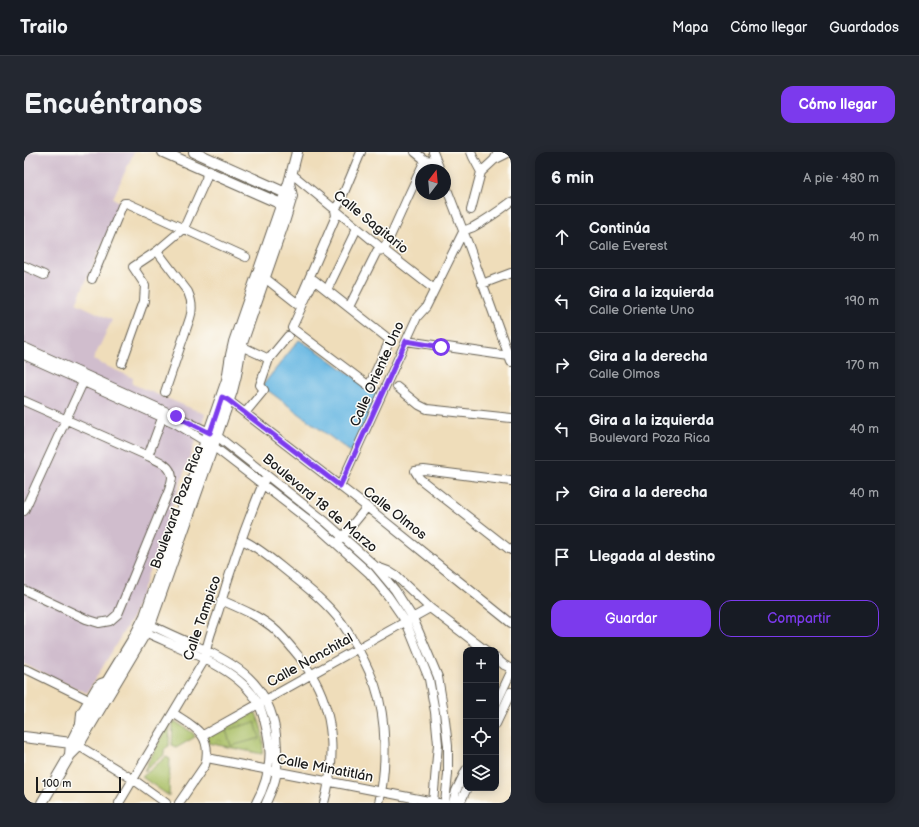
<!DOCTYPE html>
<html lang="es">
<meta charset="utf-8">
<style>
:root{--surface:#171b24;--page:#242831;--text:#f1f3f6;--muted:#9ea1a6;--line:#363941;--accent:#7c3aed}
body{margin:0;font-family:"Balsamiq Sans",sans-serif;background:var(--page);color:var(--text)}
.controls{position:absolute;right:12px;bottom:12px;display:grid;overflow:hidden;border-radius:8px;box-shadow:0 2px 10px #0003}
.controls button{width:36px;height:36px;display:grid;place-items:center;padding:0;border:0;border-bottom:1px solid var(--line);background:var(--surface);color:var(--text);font:20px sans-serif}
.compass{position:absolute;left:391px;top:12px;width:36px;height:36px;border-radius:50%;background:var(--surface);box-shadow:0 2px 10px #0003;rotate:16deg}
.scale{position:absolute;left:12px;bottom:10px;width:85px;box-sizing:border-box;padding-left:4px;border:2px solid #1c1c1c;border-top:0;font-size:11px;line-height:14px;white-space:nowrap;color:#1c1c1c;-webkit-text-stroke:3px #fdfcf7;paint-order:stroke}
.stop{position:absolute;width:12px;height:12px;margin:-9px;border:3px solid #7c3aed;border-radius:50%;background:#fff}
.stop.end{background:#7c3aed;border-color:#fff;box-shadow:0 1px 4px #0008}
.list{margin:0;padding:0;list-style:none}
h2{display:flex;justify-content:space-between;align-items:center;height:52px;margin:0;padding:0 16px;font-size:17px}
h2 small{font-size:13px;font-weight:400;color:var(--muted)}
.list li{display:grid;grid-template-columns:26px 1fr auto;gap:12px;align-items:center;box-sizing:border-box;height:64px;padding:0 16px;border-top:1px solid var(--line)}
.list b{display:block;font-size:15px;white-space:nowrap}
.list p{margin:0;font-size:13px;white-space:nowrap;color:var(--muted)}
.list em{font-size:13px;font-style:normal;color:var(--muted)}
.actions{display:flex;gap:8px;padding:12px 16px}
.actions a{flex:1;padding:9px 0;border:1px solid var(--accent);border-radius:12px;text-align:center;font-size:14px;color:var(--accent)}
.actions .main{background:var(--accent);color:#fff}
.icon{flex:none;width:22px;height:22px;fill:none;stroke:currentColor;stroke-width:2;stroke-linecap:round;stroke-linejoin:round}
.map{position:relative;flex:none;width:487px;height:651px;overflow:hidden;border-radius:12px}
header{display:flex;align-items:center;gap:24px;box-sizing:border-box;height:56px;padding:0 20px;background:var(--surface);border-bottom:1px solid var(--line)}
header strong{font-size:19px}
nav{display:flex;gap:22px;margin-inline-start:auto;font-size:14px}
.intro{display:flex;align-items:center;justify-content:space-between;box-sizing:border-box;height:96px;padding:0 24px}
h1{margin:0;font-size:28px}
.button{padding:10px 18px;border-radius:12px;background:var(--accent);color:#fff;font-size:14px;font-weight:700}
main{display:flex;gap:24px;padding:0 24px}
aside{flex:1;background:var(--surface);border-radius:12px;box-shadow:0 2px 10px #0003}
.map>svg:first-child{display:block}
.industrial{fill:#d0bdcd}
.park{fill:url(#park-crowns);stroke:#626c3f}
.garden{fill:#a7bd62;stroke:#626c3f}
.water{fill:#67b7e2;stroke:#426a7f}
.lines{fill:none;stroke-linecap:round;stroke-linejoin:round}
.minor-casing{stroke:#666053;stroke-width:10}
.major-casing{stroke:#666053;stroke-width:12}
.minor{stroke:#fff;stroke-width:8}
.major{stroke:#fff;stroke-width:10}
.route{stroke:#7c3aed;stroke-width:5}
.labels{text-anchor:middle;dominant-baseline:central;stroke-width:3;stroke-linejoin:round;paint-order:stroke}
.street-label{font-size:14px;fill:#1c1c1c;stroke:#fdfcf7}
</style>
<header>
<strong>Trailo</strong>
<nav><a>Mapa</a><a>Cómo llegar</a><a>Guardados</a></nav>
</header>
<div class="intro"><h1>Encuéntranos</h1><a class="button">Cómo llegar</a></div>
<main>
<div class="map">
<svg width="487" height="651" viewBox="0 0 487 651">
<defs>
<pattern id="park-crowns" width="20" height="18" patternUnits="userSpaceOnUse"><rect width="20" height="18" fill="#a7bd62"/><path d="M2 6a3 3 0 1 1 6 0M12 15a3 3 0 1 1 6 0" fill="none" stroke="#8fa254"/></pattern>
</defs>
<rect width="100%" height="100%" fill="#fdfcf7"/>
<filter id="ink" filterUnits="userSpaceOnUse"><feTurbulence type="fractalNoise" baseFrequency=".025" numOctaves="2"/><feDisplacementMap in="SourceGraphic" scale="8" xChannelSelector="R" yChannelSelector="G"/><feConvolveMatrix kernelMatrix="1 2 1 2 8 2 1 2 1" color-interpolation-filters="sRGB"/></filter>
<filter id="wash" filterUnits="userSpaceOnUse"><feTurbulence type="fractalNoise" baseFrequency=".012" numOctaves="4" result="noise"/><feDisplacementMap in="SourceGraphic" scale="16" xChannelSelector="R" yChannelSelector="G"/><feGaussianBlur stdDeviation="0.9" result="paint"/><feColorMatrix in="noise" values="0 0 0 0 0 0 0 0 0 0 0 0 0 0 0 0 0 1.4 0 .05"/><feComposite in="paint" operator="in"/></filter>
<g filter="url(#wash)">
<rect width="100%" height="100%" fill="#efddba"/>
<path class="industrial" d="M0 0H110L89 46 97 51 52 151 88 168 69 208 109 226 108 232 181 262 109 464 63 541 0 512Z"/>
<path class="park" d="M229 560 232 561C238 576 241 586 238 602L184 591 183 583Z"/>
<path class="garden" d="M149 570H152L169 581 171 585 152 596 148 593Z
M231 570 236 586 207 594 202 578Z
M146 571 145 594 143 595 140 598V603L120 619 124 610Z
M142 605 146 607 145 644 118 625Z"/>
<path class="water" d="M275 188 295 200 356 244 328 301 238 234Z"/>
</g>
<g filter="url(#ink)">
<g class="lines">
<g class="minor-casing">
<path id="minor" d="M391 0 401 8 412 9
M409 0 416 18
M447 0 449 5 457 20
M470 8 486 0
M268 22 360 98 410 137
M421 32 445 94 487 210
M447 58 457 20 470 8 474 0
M439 80C443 76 447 77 451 74 464 67 475 59 487 50
M133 99 164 140C168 149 169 157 166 166L141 240
M0 114 20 123
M241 126 274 152 312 64 311 57 316 50 337 0
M68 127 98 54 100 51H103L222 105
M290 128 366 188 345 234 268 176Z
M458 132 487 121
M303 138 333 76
M325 155 353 99 360 98 383 47 401 8
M382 189 485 204
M217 194 245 207 264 184
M0 195 152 264 193 284 302 370 351 414 371 438 389 466 414 525 420 560 424 594V622L421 651
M0 203 151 271 189 294 296 377 345 421 364 444 382 470 405 527 411 560 414 592 409 651
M98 211 120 149 121 133 109 115 133 99 160 76 182 27 183 20
M373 235 395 253 403 257 487 266
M200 246 204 248 221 261 343 355 487 471
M0 249 124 304C133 308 147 313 148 325 148 329 146 334 145 338L94 462 86 469 75 471 62 467 0 438
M221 261 240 238 236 233 245 207
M124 304 140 261
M487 329 400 318 391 319 396 327 485 397 487 398
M316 334 393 165 402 155 439 80
M0 359 61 226
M218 388C233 394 251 410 265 421 284 436 304 452 318 471 322 477 326 483 329 489 338 503 345 518 351 533 363 568 363 615 355 651
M316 388 343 355
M353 415 364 419 372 424 406 456 461 498
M197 448C215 456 233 463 248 475 259 484 268 496 277 507 280 512 284 517 287 522 311 560 312 608 300 651
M121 470C136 478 152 485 168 492 212 511 246 531 252 583 253 597 255 615 251 628 249 636 245 644 242 651
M117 478C153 496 214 514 234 551 239 560 241 571 243 580 249 605 244 629 232 651
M472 506 480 513 487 516
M0 517 6 519 65 548
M472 552 487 520
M149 561C170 575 189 582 181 613L155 651
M472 572 487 540
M56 573 57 561 73 534 77 531 83 529
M179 583 406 456
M55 594 110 628 142 651
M183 606 415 651
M95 651 181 507C182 489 191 472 196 454 208 412 223 370 240 329
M429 651 432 639 442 618
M436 651 443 636"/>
</g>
<g class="major-casing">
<path id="major" d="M139 0 264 55
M170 0 266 43
M0 585 47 591 53 593
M46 603 47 591 53 579 111 484 121 464 203 228 207 203 210 190 265 31 273 0
M18 651 46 603 55 594 58 587 126 473 189 294 208 239 212 223 217 194 261 67 268 44 265 31"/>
</g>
<use href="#minor" class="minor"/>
<use href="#major" class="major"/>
</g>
</g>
<g class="lines" filter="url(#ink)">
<path class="route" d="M152 264 186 281 198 245 204 248 316 334 347 266 382 189 417 195"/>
</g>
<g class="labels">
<g class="street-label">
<text transform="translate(347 70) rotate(39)">Calle Sagitario</text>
<text transform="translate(353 222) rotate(-66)">Calle Oriente Uno</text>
<text transform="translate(296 351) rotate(40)">Boulevard 18 de Marzo</text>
<text transform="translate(153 355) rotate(-70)">Boulevard Poza Rica</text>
<text transform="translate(371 361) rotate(38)">Calle Olmos</text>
<text transform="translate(178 466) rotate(-71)">Calle Tampico</text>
<text transform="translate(286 508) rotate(-29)">Calle Nanchital</text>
<text transform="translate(301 616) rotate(11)">Calle Minatitlán</text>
</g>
</g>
</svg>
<div class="controls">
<button>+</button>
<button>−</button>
<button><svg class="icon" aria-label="locate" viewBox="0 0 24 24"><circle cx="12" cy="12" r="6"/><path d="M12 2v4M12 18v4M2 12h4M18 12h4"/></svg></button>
<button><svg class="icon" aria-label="layers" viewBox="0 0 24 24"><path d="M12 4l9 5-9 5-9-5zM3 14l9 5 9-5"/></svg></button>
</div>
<svg class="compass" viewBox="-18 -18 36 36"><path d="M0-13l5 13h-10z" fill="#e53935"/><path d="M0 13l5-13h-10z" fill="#9ea1a6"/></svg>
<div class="scale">100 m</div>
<div class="stop" style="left:417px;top:195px"></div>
<div class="stop end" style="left:152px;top:264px"></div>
</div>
<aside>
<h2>6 min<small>A pie · 480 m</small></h2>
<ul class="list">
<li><svg class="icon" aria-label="ahead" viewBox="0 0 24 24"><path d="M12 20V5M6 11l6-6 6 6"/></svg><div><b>Continúa</b><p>Calle Everest</p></div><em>40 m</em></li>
<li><svg class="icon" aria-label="left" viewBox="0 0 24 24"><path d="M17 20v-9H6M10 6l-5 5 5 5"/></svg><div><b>Gira a la izquierda</b><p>Calle Oriente Uno</p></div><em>190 m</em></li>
<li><svg class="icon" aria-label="right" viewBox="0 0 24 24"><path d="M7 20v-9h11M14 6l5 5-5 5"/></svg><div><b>Gira a la derecha</b><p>Calle Olmos</p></div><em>170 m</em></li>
<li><svg class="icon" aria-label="left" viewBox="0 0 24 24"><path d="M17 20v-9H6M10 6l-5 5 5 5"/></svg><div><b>Gira a la izquierda</b><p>Boulevard Poza Rica</p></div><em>40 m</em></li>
<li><svg class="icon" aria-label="right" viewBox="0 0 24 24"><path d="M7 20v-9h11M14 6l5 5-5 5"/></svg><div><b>Gira a la derecha</b></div><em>40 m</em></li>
<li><svg class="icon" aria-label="arrive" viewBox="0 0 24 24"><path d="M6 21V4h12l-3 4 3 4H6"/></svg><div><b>Llegada al destino</b></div></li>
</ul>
<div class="actions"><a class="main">Guardar</a><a>Compartir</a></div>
</aside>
</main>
